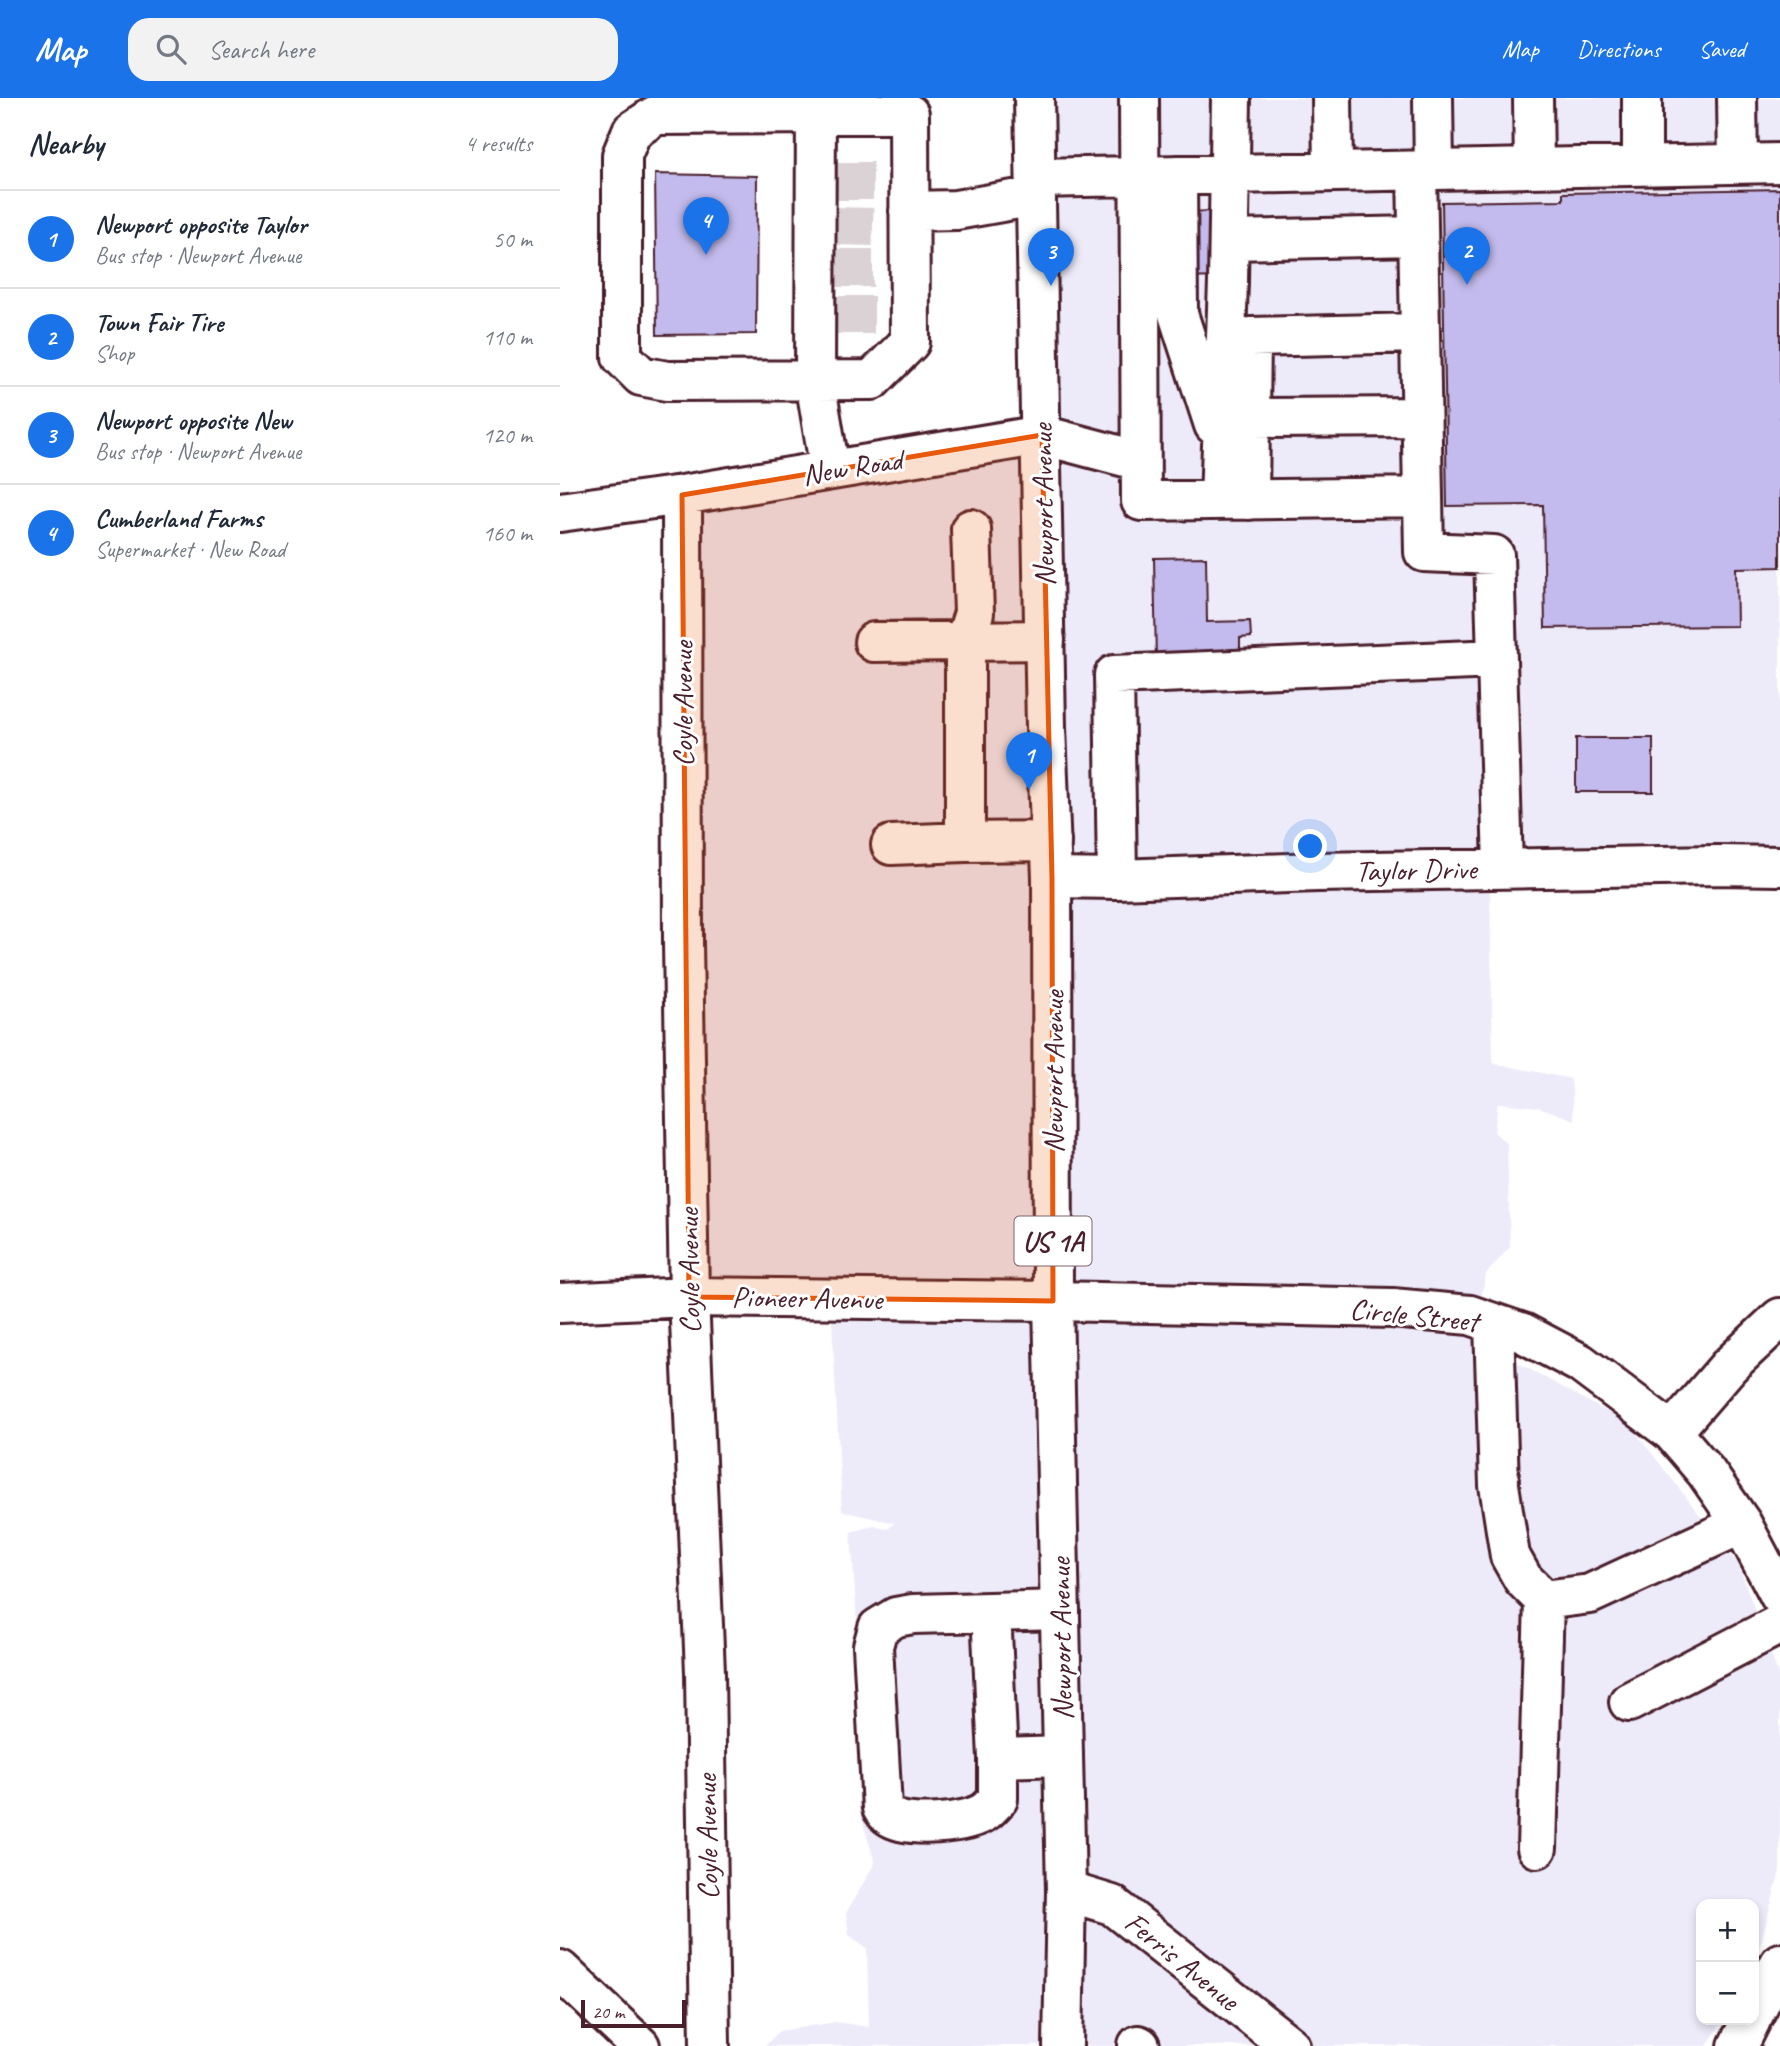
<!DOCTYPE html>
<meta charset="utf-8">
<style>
:root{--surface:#fff;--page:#f2f2f3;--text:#1f2937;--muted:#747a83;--line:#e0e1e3;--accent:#1a73e8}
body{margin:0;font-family:Caveat,sans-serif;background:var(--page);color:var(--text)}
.controls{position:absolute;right:21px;bottom:21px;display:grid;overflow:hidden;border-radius:14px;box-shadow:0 4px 10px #0003}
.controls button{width:63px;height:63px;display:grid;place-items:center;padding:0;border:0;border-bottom:2px solid var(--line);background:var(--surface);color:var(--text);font:35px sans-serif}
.scale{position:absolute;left:21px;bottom:18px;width:105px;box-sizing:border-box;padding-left:7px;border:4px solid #4a1f2b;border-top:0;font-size:19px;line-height:24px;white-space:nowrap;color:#4a1f2b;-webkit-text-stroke:5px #fff;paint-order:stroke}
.you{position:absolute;left:751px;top:749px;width:24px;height:24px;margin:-18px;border:5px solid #fff;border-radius:50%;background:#1a73e8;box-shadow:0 0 0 10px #1a73e833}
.badge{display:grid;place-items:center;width:46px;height:46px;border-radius:50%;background:var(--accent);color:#fff;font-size:23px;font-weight:700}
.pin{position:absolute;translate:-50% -58px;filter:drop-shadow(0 2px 4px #0008)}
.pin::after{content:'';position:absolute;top:37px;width:24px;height:21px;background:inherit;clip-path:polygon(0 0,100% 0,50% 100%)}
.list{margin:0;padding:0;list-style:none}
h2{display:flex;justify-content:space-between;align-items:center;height:91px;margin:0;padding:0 28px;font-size:30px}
h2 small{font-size:23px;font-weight:400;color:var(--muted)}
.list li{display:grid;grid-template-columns:46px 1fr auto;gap:21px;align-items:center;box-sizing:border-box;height:98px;padding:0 28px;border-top:2px solid var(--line)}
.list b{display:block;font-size:26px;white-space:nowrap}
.list p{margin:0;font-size:23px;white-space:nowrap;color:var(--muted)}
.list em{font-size:23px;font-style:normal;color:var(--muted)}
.icon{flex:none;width:38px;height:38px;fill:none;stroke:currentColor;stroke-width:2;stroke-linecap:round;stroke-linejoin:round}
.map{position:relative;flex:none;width:1220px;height:1948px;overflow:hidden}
header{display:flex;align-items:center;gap:42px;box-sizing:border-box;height:98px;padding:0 35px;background:var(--accent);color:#fff}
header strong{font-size:33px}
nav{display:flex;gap:38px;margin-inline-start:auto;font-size:24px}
.search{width:490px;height:63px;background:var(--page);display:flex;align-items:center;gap:18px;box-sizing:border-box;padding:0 24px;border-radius:21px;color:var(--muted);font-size:26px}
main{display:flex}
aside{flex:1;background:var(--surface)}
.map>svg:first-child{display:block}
.built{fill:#edebfa}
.building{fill:#c3bbed;stroke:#4a1f2b;stroke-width:2}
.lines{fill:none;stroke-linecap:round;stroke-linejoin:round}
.minor-tunnel{stroke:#dbd2d5;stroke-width:38;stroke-dasharray:38 19;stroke-linecap:butt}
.minor-casing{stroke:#4a1f2b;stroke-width:44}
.major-casing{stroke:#4a1f2b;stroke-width:44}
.minor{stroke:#fff;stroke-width:38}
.major{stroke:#fff;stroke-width:38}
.marked{fill:#e8590c;fill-opacity:0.2;stroke:#e8590c;stroke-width:5;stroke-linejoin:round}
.labels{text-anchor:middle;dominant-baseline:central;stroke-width:6;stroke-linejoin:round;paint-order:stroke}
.shield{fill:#fff;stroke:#80626b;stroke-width:2}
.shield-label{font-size:28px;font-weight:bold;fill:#4a1f2b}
.street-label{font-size:30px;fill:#4a1f2b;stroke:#fff}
</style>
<header>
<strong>Map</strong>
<div class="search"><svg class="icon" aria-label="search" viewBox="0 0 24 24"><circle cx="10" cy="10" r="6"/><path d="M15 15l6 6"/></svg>Search here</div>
<nav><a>Map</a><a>Directions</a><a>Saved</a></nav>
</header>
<main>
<aside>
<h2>Nearby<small>4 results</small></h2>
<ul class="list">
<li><span class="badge">1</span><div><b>Newport opposite Taylor</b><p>Bus stop · Newport Avenue</p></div><em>50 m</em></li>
<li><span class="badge">2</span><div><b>Town Fair Tire</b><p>Shop</p></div><em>110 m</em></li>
<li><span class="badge">3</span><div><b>Newport opposite New</b><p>Bus stop · Newport Avenue</p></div><em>120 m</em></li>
<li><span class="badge">4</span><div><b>Cumberland Farms</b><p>Supermarket · New Road</p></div><em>160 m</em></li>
</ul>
</aside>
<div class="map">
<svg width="1220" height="1948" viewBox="0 0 1220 1948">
<rect width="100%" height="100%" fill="#fff"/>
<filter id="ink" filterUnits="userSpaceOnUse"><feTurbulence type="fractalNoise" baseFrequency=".0143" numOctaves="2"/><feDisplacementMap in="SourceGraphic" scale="14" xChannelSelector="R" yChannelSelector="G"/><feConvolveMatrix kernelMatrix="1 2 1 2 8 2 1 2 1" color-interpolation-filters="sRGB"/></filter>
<g filter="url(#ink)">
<path class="built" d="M475 0H1220V778L930 786 933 965 1011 981 1014 1022 979 1009 938 1005 934 1034 947 1046 950 1149 926 1176 914 1233 909 1238 1069 1326 1178 1466 1220 1581V1773L1194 1870V1806H1141V1922H1163L1147 1948H205L219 1933 276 1924 309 1929 307 1850 289 1837 286 1815 315 1765 298 1708 304 1632 291 1434 314 1427 328 1431 334 1425 282 1413 272 1222 265 1215 142 1212 130 410 477 350Z"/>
<path class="building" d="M95 76 197 78 196 236 97 237Z
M1220 91V469L1176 470 1177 528 985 530 983 407 887 408 882 104 1003 102V95Z
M656 113 657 179 626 180 625 114Z
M646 459 647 524 690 523 691 539 680 540V562L596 563 594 460Z
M1016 640H1093V694H1016Z"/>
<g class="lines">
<path class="minor-tunnel" d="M275 83H318
M275 128 315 129
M275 170H318
M276 217H318"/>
<g class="minor-casing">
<path id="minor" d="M256 0 255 283 270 372
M579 0 581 403 863 399 857 72
M772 0 773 74
M873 0 874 72
M973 0 974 70
M1082 0V68
M1177 0 1178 66
M256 16H349L350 244 312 282 107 283 81 278 62 259V57L72 33 96 17Z
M617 77 618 216 654 327
M476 80 1220 65
M349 113 396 112 476 98
M669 142 858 138
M690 320 861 319
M122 397 123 846 129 1199 145 1574 150 1948
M863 399 864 454 934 457 943 770
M660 402 668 184 671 0
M689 402 691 239 860 235
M0 414 122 397 482 337 580 363
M411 431 414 515 405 543V744L491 743
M314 544 485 542
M331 747 405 744
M492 780 557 781 757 774 1157 767 1220 768
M557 781 554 577 937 561
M0 1205 129 1199 493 1203 832 1210 910 1217 963 1235 1020 1265 1112 1334 1146 1374 1182 1426 1220 1498
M934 1225 939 1387 950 1458 963 1481 984 1502 1030 1496 1182 1426
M1112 1334 1169 1268 1220 1220
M431 1514 438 1660V1701C434 1705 430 1710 426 1713 409 1726 346 1731 329 1718 326 1716 324 1713 322 1710L313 1548 318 1530 336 1519 353 1516 500 1512
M1069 1604 1220 1526
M438 1660 503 1658
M977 1750 984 1502
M506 1793 552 1807 730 1948
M0 1872 80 1948
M1194 1916 1220 1865
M578 1947 580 1948
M1178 1948 1191 1922"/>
</g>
<g class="major-casing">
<path id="major" d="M474 0 486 629 492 780 493 1203 506 1793 503 1948"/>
</g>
<use href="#minor" class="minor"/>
<use href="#major" class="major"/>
</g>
</g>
<path class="marked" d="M482 337 492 780 493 1203 129 1199 122 397Z"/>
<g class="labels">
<rect class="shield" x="454.5" y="1118.5" width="77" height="49" rx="5"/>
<g class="shield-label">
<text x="493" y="1143">US 1A</text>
</g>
<g class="street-label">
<text transform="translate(292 369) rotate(-9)">New Road</text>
<text transform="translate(483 407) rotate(-91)">Newport Avenue</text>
<text transform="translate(122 606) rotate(-90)">Coyle Avenue</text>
<text transform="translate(856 772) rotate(-1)">Taylor Drive</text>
<text transform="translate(493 974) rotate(-90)">Newport Avenue</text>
<text transform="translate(129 1173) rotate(-91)">Coyle Avenue</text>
<text transform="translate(247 1200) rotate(1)">Pioneer Avenue</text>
<text transform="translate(854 1217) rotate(6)">Circle Street</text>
<text transform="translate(501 1541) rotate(-91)">Newport Avenue</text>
<text transform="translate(147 1739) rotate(-91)">Coyle Avenue</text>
<text transform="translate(622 1863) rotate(39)">Ferris Avenue</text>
</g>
</g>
</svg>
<div class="controls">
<button>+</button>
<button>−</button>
</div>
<div class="scale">20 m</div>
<div class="you"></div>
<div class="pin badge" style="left:469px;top:692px">1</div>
<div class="pin badge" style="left:907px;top:187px">2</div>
<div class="pin badge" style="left:491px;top:188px">3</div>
<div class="pin badge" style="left:146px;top:157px">4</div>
</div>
</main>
